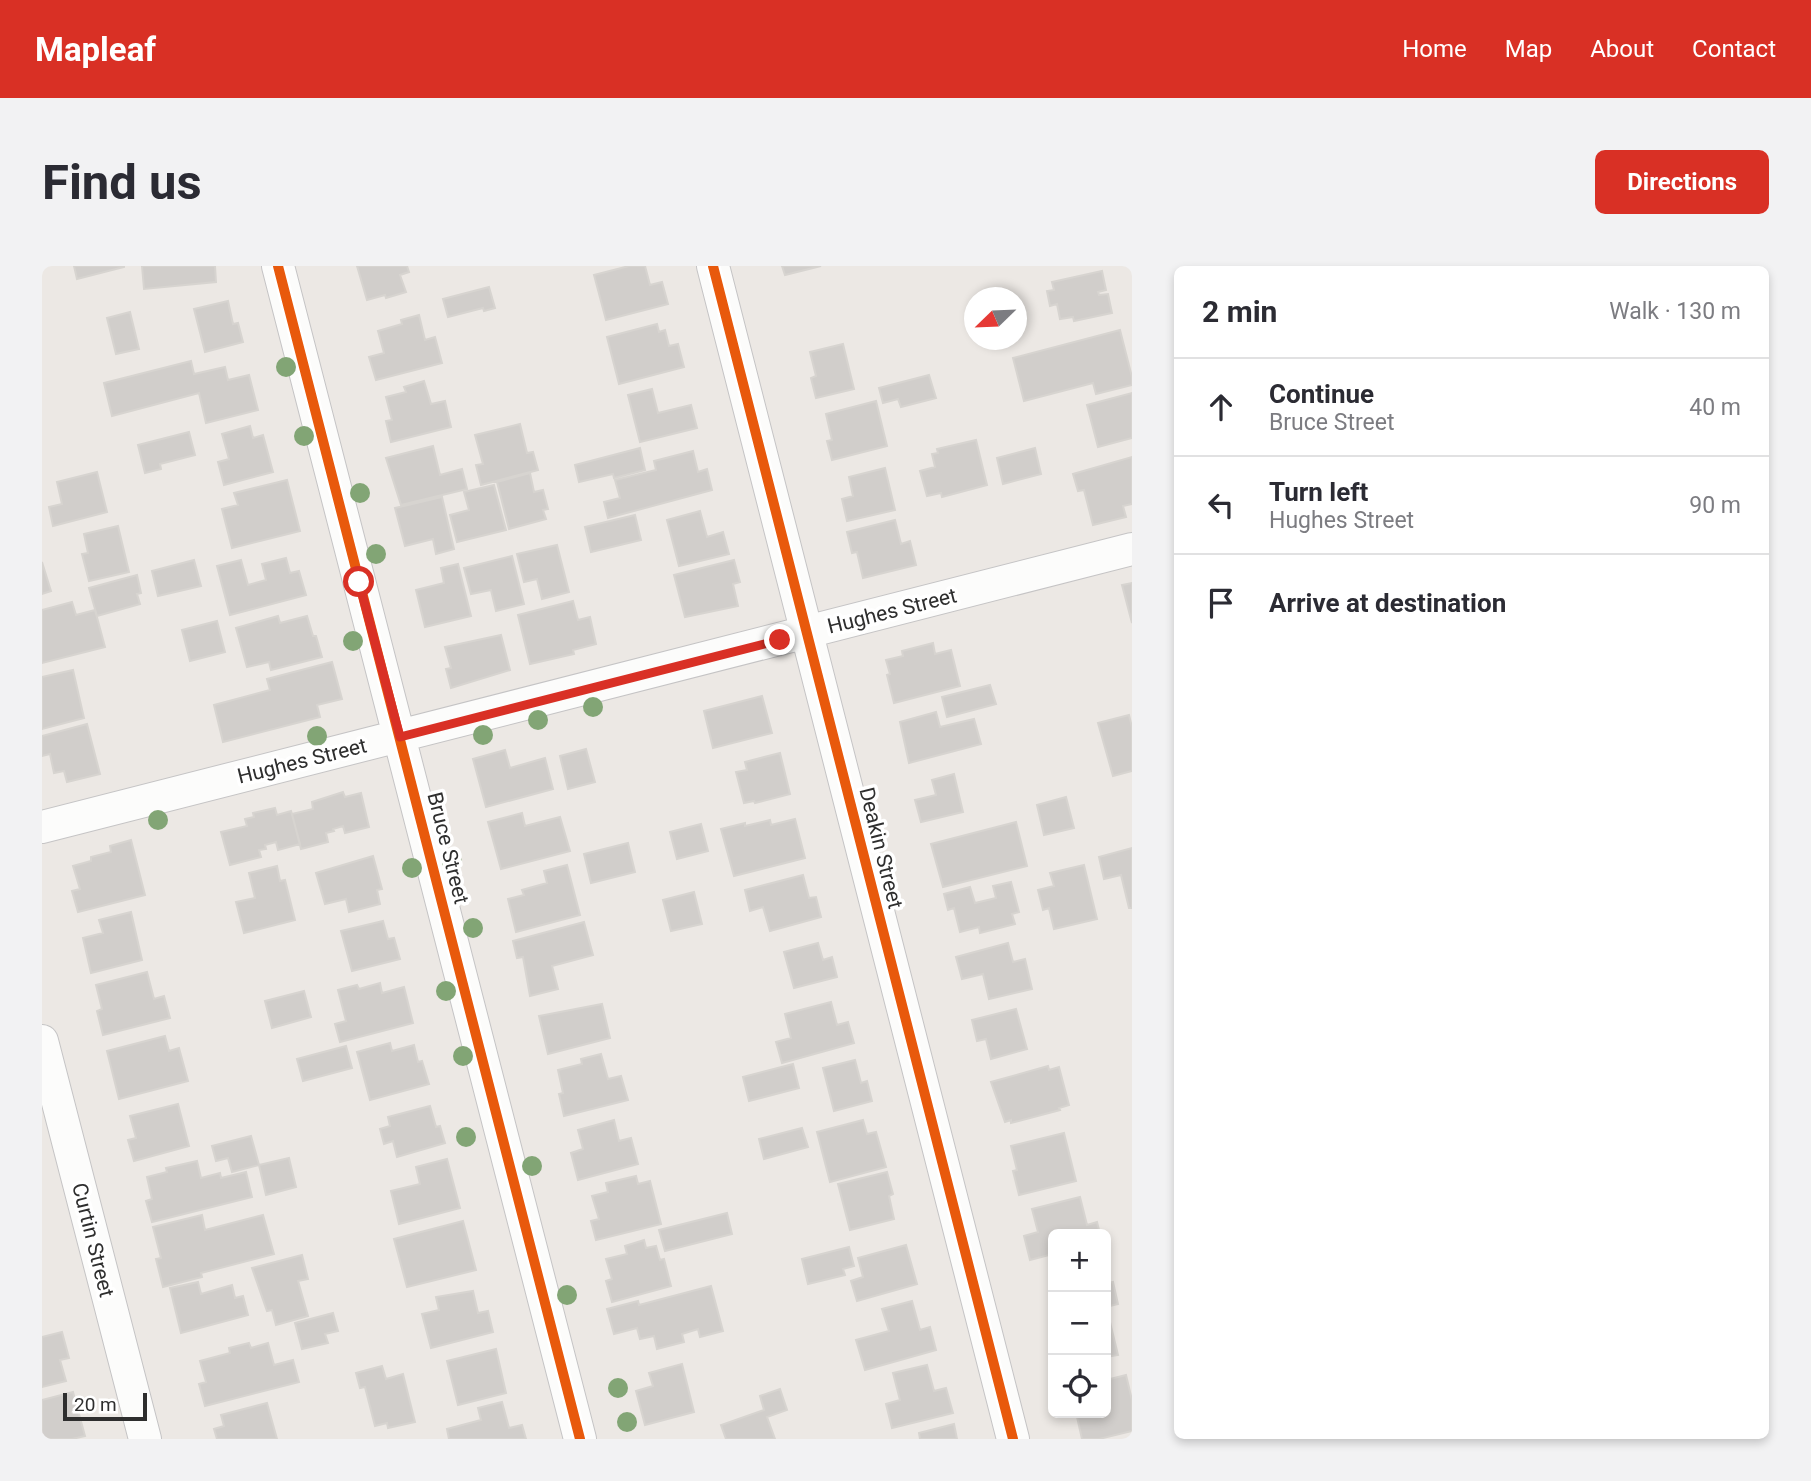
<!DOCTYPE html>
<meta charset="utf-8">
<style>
:root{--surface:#fff;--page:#f2f2f3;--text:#2b2b33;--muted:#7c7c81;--line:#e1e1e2;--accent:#d93025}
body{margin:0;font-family:Roboto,sans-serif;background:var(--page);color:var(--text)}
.controls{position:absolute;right:21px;bottom:21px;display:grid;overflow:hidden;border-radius:10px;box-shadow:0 4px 10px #0003}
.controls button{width:63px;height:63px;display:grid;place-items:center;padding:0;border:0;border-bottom:2px solid var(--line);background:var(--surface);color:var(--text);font:35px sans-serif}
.compass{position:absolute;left:922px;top:21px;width:63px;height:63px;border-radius:50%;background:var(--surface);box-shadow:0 4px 10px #0003;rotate:247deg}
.scale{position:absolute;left:21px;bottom:18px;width:84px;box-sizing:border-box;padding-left:7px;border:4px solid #2e2e2e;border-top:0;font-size:19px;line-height:24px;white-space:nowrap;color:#2e2e2e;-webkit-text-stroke:5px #fff;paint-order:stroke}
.stop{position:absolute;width:21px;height:21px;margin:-16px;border:5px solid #d93025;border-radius:50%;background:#fff}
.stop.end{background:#d93025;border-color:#fff;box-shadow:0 2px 7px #0008}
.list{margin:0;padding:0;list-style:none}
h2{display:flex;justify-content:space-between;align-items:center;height:91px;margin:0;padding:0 28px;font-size:30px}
h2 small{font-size:23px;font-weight:400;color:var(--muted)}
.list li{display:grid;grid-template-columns:46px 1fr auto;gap:21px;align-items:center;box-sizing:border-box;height:98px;padding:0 28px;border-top:2px solid var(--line)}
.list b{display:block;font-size:26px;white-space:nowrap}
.list p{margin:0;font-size:23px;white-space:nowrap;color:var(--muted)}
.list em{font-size:23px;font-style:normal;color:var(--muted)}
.icon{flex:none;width:38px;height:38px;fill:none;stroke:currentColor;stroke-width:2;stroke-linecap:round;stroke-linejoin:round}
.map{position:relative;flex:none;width:1090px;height:1173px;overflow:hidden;border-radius:10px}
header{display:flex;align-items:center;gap:42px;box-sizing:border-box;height:98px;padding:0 35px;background:var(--accent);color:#fff}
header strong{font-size:33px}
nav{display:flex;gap:38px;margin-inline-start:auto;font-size:24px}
.intro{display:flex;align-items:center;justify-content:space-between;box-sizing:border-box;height:168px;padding:0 42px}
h1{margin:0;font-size:49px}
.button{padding:18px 32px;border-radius:10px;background:var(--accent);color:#fff;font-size:24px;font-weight:700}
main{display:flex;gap:42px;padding:0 42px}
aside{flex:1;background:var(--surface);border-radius:10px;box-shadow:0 4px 10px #0003}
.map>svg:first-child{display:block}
.building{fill:#d1cecb;stroke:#d7d4d0;stroke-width:2}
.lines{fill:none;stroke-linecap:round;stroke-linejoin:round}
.street-casing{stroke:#c5c4c5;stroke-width:34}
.street{stroke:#fcfcfb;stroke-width:32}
.cycleway-casing{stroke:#fff;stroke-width:15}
.cycleway{stroke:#e8590c;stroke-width:10}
.tree{fill:#82a575}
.route{stroke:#d93025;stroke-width:9}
.labels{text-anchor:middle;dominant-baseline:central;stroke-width:7;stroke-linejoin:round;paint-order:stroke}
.street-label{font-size:21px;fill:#2e2e2e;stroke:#fff}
</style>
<header>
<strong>Mapleaf</strong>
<nav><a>Home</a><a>Map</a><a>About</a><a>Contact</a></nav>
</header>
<div class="intro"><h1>Find us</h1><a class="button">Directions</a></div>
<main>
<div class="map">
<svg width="1090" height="1173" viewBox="0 0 1090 1173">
<rect width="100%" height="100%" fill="#ece8e4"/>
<path class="building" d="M32 0H82V1L35 13Z
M100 0H173L174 16 102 23Z
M315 0H365L367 6 358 9 364 26 344 32 343 29 325 34Z
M587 0H603L608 19 620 16 626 38 564 54 552 9Z
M740 0H779L743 9Z
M1060 5 1064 24 1056 26 1057 29 1066 28 1070 47 1032 55 1031 51 1018 53 1015 38 1008 40 1005 25 1012 24 1010 16Z
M447 21 453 42 442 45 441 42 406 51 401 33Z
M186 35 191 58 196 57 201 76 163 86 152 43Z
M88 46 97 83 74 88 65 52Z
M377 49 383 74 393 71 400 97 334 114 327 91 342 87 336 65 360 58 359 54Z
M615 58 617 66 623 64 627 80 636 78 642 101 577 118 565 71Z
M1078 64 1090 111V119L1054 128 1051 117 982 135 971 92Z
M801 78 812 123 774 132 769 112 774 110 768 86Z
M149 95 152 108 183 101 186 114 207 109 216 144 164 157 157 127 70 150 62 117Z
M887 109 894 132 859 141 856 133 841 137 837 122Z
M382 115 389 138 403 135 409 161 349 176 344 155 350 154 344 131 364 126 362 121Z
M610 123 616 147 649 139 655 162 598 176 586 129Z
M1090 127V172L1056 181 1045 139Z
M834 135 845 180 790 194 785 175 790 174 784 148Z
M478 158 485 187 491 186 496 204 439 219 434 199 441 198 433 169Z
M208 160 211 172 221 169 231 206 182 219 176 196 187 193 180 168Z
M147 166 153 189 118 198 119 203 103 207 96 179Z
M934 174 945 219 900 231 899 227 885 230 878 205 893 201 890 188 896 187 895 183Z
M391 180 398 209 420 203 425 223 359 239 344 192Z
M598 182 603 204 572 212 571 208 537 216 533 199Z
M993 182 999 208 961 218 955 192Z
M651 185 656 206 665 203 670 224 566 252 562 236 578 232 573 214 614 204 612 195Z
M1090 191V238L1081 240 1084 251 1051 259 1042 224 1036 225 1031 208Z
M843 202 853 244 805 255 800 233 811 230 807 211Z
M55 206 65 246 11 260 7 241 20 238 15 216Z
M488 207 492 226 501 224 506 243 501 244 504 253 467 263 455 216Z
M245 214 258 265 190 282 180 243 196 239 192 227Z
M452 219 464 264 415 276 408 249 427 244 422 226Z
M400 231 412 283 394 288 391 273 363 280 353 242Z
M658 245 665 271 681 266 687 288 637 300 625 254Z
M593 249 599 274 549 286 543 261Z
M853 254 859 278 868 275 874 299 821 312 815 286 810 287 805 266Z
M76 260 87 306 47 315 40 288 46 287 42 268Z
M515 279 527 326 500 333 495 313 482 316 475 288Z
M470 290 482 338 454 345 449 324 429 328 422 302Z
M244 292 248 307 257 305 264 329 188 349 175 300 199 294 206 319 224 314 220 298Z
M152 294 159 320 116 330 110 305Z
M692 294 698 316 691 318 696 340 643 351 632 309Z
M0 296 9 325 0 328Z
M416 298 429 350 383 361 374 324 402 317 399 302Z
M95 309 99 327 95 328 98 338 55 350 47 322Z
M1090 317V357L1080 319Z
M531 335 536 354 548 351 554 378 531 384 532 388 488 398 476 349Z
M30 336 34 349 53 344 63 381 0 397V344Z
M236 350 238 357 265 350 271 370H274L280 391 229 404 227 396 205 401 194 362Z
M175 355 183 386 148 395 140 364Z
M459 369 468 404 409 422 404 403 409 402 403 381Z
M891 377 893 388 909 384 918 420 852 437 845 409 848 408 844 394 861 390 860 385Z
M290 396 300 433 275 439 278 451 181 476 172 439 228 424 225 413Z
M31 404 42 452 0 463V411Z
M948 419 954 438 905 451 900 431Z
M720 430 730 467 671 482 662 445Z
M894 446 898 461 932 453 939 478 867 497 858 456Z
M1087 449 1090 461V505L1071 510 1056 457Z
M45 458 58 508 25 516 22 505 12 507 8 488 0 490V470Z
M544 483 553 516 526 523 518 490Z
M463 484 468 502 503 492 511 523 444 541 431 493Z
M738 487 748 528 713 537 712 535 702 537 694 506 705 504 703 496Z
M912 508 921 546 879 556 873 534 894 529 890 514Z
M301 526 303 531 319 527 327 561 303 567 301 560 291 563 292 565 284 567 286 576 259 583 250 548 271 543 270 536Z
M1024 531 1032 562 1002 569 995 539Z
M233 542 235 549 249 545 258 578 236 584 234 576 223 579 224 583 217 584 219 591 188 599 179 566 205 560 203 553 212 551 211 547Z
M480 547 483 560 518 551 528 585 459 603 446 556Z
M753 553 763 592 692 610 679 563 703 557V560L728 554 729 559Z
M974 556 985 600 901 621 889 578Z
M659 558 666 585 635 593 628 566Z
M89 574 103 629 36 646 30 625 38 623 31 600 49 595V591L69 586 68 580Z
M586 577 593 606 549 617 542 588Z
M1090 582V642H1087L1079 609 1062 613 1057 591Z
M331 590 340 623 335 624 338 638 307 646 304 633 283 638 274 607Z
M525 599 538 649 474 666 466 633 482 629 480 624 505 617 502 605Z
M1042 599 1055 653 1012 663 1007 642 1001 644 996 624 1012 620 1008 607Z
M235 600 238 615 243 614 253 654 202 667 194 636 213 632 207 607Z
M761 609 767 632 774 631 779 651 728 665 721 641 708 645 703 624Z
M969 616 977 646 970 648 973 658 938 667 937 661 918 666 912 642 906 644 902 628 928 621 933 637 954 632 951 620Z
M652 626 660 658 629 665 621 634Z
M89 646 100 694 49 707 41 672 61 667 57 654Z
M341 655 346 673 352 672 358 693 310 705 299 665Z
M542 656 551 689 510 700 516 723 488 730 481 691 475 692 471 675Z
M776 677 781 694 790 691 795 711 752 722 742 686Z
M966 677 971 696 983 693 990 723 947 733 941 708 920 713 914 691Z
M105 706 112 733 122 730 128 752 61 769 55 745 60 743 54 719Z
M338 717 340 727 362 721 371 757 298 776 293 758 304 755 296 724 315 719 317 723Z
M262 725 269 751 230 762 223 735Z
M789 736 795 759 806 756 812 777 740 797 734 776 749 772 743 748Z
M560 738 568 772 506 788 497 750Z
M974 743 985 783 949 793 944 773 935 775 930 754Z
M123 770 127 785 137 782 146 815 77 833 65 785Z
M348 777 350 785 372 779 376 796 380 795 387 818 328 834 315 786Z
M304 780 310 802 261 815 255 793Z
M559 788 566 813 579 810 586 834 522 850 517 828 521 827 516 804 540 798 539 793Z
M813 794 819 817 825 815 830 835 792 845 781 802Z
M751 798 757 822 707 835 701 811Z
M1006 800 1007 804 1017 801 1027 839 1017 842 1018 844 969 857V854L963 856 949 816Z
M136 838 147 880 92 895 86 874 94 872 88 850Z
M388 840 394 861 398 860 403 877 355 891 351 875 342 878 338 863 348 860 346 851Z
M572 854 577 875 589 872 596 898 536 914 529 887 541 883 536 864Z
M821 854 825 868 834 866 844 901 788 916 775 866Z
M760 862 766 881 722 893 717 873Z
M1022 867 1034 915 977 929 971 905 975 904 969 880Z
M209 870 217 899 190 906 186 892 174 895 170 880Z
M247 892 254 921 224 929 217 899Z
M405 893 418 942 357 958 349 925 378 918 374 901Z
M155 895 159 912 178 907 179 912 204 906 210 931 110 956 104 935 110 933 105 911 125 906 124 902Z
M845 906 851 928 847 930 852 953 808 964 796 918Z
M594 910 596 918 608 915 619 958 554 974 549 955 557 953 550 930 566 926 564 917Z
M1038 931 1045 959 1055 956 1058 968H1011V988L988 994 982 970 996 966 990 943Z
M685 947 690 968 623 985 617 964Z
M160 949 163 964 221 949 232 988 159 1007 160 1011 121 1021 114 993 119 992 111 961Z
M421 955 434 1004 365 1021 352 973Z
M602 974 604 982 614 980 618 994 622 993 629 1020 570 1036 564 1015 570 1013 564 993 585 988 583 980Z
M864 979 875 1018 815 1035 809 1015 821 1011 816 992Z
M807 981 812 1000 801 1003 803 1009 766 1018 760 993Z
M260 989 266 1013 256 1015 266 1050 234 1059 230 1044 225 1045 210 1002Z
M1064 1008 1066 1017 1071 1016 1076 1038 1064 1041Z
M156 1016 159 1028 190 1019 193 1032 201 1030 206 1049 139 1067 128 1022Z
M669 1020 681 1065 658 1071 656 1063 640 1068 642 1076 615 1083 612 1070 598 1073 595 1062 572 1068 565 1043 596 1035 597 1039Z
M431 1025 436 1047 446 1045 451 1066 389 1082 380 1048 397 1044 394 1031Z
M870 1035 878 1064 888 1061 894 1084 823 1104 814 1074 847 1065 840 1043Z
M291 1047 296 1065 283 1068 286 1077 260 1083 253 1057Z
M1064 1052H1067L1076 1089 1064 1091V1094Z
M20 1066 27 1092 18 1094 24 1115 0 1121V1071Z
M207 1077 209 1082 226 1077 232 1099 251 1094 257 1116 163 1140 157 1118 164 1116 158 1095 188 1087 187 1082Z
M454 1083 464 1127 416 1139 405 1095Z
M640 1098 652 1146 603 1159 594 1125 611 1120 607 1107Z
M885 1099 892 1125 904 1122 911 1147 850 1162 844 1138 858 1134 851 1107Z
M340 1100 344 1113 361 1108 373 1156 346 1162 345 1157 333 1160 323 1121 318 1122 314 1107Z
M1084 1109 1090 1134V1165L1057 1173H1040L1035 1151 1042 1149 1041 1147H1064V1114Z
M738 1123 745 1144 725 1151 733 1173H684L679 1159 722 1144 718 1130Z
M31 1126 43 1170 30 1173H0V1134Z
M460 1136 467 1162 480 1159 484 1173H407L405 1163 439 1154 436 1142Z
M225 1137 235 1173H175L172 1163 182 1160 179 1149Z
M912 1158 915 1173H878L877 1167Z"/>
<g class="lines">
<g class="street-casing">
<path id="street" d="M236 0 538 1173
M671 0 971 1173
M0 561 1090 283
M0 775 103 1173"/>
</g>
<use href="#street" class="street"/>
<g class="cycleway-casing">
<path id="cycleway" d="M236 0 538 1173
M671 0 971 1173"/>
</g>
<use href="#cycleway" class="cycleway"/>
</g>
<g class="tree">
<circle cx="244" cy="101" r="10"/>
<circle cx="262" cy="170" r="10"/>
<circle cx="318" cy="227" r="10"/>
<circle cx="334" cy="288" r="10"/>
<circle cx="311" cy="375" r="10"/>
<circle cx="551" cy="441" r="10"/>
<circle cx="496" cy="454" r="10"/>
<circle cx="441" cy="469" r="10"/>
<circle cx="275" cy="470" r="10"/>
<circle cx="116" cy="554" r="10"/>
<circle cx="410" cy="596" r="10"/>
<circle cx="370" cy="602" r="10"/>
<circle cx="431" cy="662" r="10"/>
<circle cx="404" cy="725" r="10"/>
<circle cx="421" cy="790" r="10"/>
<circle cx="424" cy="871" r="10"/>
<circle cx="490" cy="900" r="10"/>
<circle cx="525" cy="1029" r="10"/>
<circle cx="576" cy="1122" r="10"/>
<circle cx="585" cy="1156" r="10"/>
</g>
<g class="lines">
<path class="route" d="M317 316 358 471 738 374"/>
</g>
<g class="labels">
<g class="street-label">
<text transform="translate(850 345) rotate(-14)">Hughes Street</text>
<text transform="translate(260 495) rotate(-14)">Hughes Street</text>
<text transform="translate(406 582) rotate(76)">Bruce Street</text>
<text transform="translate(839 582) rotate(76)">Deakin Street</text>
<text transform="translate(51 974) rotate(76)">Curtin Street</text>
</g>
</g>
</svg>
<div class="controls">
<button>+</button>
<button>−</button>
<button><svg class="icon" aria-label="locate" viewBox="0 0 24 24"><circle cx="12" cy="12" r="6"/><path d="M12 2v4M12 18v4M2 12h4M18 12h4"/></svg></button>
</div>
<svg class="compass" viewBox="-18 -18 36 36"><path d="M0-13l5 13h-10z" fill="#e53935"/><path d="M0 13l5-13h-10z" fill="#7c7c81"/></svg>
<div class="scale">20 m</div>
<div class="stop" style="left:317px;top:316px"></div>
<div class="stop end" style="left:738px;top:374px"></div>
</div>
<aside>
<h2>2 min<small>Walk · 130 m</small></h2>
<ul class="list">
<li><svg class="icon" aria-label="ahead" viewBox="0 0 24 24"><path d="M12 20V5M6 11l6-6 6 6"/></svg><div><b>Continue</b><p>Bruce Street</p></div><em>40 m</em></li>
<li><svg class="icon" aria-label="left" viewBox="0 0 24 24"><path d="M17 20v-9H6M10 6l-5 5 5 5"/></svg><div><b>Turn left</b><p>Hughes Street</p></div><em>90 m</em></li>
<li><svg class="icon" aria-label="arrive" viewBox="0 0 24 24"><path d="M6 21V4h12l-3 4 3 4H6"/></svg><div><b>Arrive at destination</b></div></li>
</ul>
</aside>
</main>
